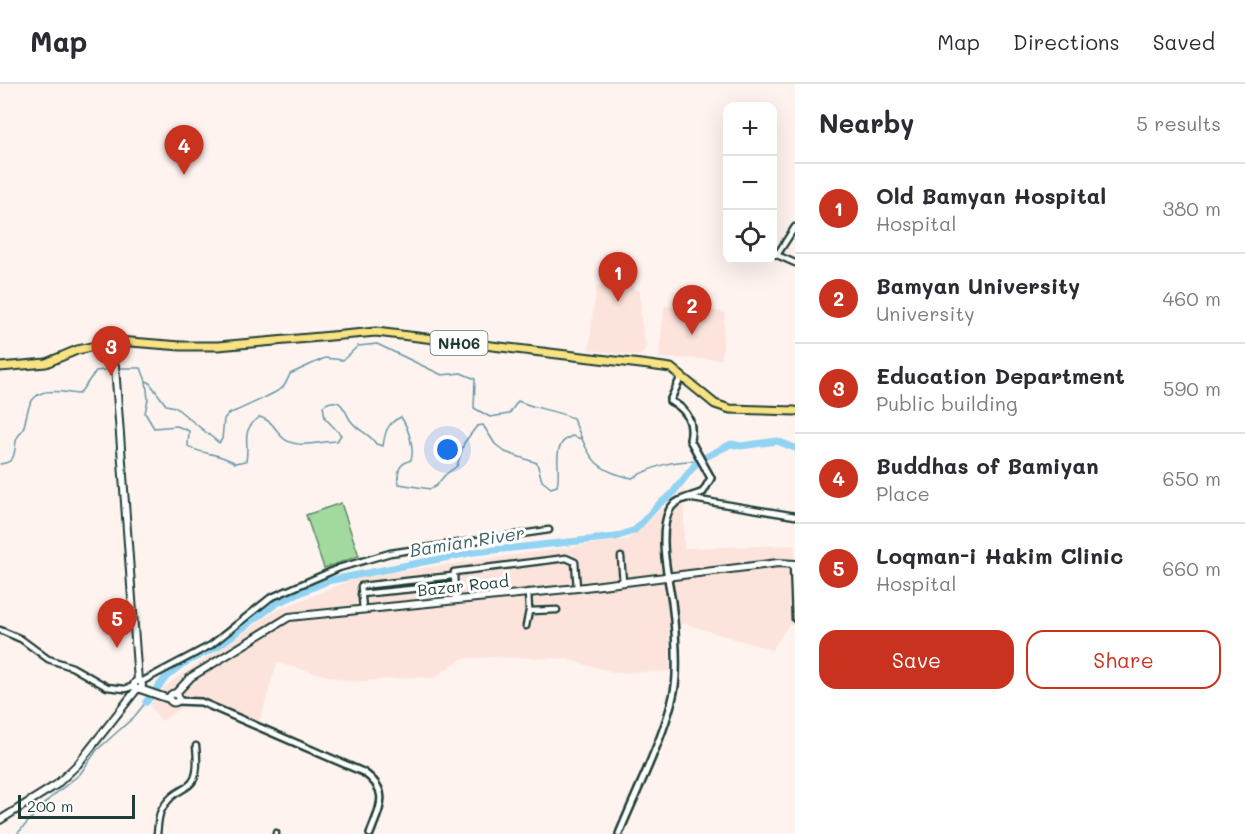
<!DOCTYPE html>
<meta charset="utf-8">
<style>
:root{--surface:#fff;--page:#f2f2f3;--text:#2b2b33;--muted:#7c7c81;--line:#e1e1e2;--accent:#c8321e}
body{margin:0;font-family:Mali,sans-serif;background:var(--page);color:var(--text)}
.controls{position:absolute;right:18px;top:18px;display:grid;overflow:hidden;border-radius:12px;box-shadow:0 6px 24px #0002}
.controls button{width:54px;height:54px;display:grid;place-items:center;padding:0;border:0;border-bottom:2px solid var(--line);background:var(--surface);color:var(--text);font:30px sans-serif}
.scale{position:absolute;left:18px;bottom:15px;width:117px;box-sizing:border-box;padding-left:6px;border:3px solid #1f3d34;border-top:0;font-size:16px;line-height:21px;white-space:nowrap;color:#1f3d34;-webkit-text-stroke:4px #fff;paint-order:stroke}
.you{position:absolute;left:448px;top:366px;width:21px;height:21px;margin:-15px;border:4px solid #fff;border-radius:50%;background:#1a73e8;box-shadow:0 0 0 9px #1a73e833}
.badge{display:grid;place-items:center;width:39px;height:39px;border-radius:50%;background:var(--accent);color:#fff;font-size:20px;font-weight:700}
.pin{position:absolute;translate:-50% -50px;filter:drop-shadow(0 2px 3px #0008)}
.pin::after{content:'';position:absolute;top:32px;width:21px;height:18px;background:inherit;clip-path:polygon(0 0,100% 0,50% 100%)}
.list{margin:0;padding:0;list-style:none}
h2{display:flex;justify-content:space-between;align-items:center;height:78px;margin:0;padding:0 24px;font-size:26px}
h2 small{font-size:20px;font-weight:400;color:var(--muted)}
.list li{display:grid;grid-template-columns:39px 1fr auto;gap:18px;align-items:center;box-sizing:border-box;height:90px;padding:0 24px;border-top:2px solid var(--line)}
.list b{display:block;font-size:22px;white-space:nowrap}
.list p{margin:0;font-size:20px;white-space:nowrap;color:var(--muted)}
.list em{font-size:20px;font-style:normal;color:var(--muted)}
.actions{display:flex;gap:12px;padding:18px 24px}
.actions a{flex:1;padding:14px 0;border:2px solid var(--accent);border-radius:18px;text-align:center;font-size:21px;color:var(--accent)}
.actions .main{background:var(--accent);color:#fff}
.icon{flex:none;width:33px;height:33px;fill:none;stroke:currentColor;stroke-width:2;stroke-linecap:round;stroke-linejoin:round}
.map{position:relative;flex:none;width:795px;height:750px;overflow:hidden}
header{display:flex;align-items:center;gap:36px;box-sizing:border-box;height:84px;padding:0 30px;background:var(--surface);border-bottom:2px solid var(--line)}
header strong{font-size:28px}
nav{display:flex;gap:33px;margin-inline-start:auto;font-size:21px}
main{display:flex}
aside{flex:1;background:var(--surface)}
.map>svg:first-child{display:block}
.built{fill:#fce4dc}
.green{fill:#a1d99e;stroke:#608b69;stroke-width:1.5}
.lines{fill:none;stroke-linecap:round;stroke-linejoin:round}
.stream{stroke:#6397a6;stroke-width:1.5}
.river{stroke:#91d3f2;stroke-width:7}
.minor-casing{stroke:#1f3d34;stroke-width:9}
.tertiary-casing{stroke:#1f3d34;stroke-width:10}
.secondary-casing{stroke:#1f3d34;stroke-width:10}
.primary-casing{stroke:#1f3d34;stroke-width:11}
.minor{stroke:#fff;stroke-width:4.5}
.tertiary{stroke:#fff;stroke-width:5}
.secondary{stroke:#fff;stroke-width:6}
.primary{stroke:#f8e281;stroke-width:7}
.labels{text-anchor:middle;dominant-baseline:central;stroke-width:6;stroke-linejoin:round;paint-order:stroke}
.shield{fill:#fff;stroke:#627771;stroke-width:1.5}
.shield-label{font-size:15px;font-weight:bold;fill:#1f3d34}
.street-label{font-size:16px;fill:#1f3d34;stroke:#fff}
.water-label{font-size:18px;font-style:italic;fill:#3c6264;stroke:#fff}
</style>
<header>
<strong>Map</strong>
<nav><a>Map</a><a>Directions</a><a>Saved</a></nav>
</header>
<main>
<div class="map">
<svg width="795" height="750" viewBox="0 0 795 750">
<rect width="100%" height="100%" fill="#fef3ef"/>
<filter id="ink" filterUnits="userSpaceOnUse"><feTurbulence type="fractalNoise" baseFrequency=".0167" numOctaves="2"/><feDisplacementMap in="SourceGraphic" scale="12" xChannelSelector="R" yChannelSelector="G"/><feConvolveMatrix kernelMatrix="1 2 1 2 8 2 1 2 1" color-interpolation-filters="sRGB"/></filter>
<g filter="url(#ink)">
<path class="built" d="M602 181 613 185 627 201 640 207 641 236 646 264 640 272 589 266 596 203H602Z
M664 222 725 228 722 275 659 274Z
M684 405V464L795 461V541H789L772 566 685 540 669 541 670 587 617 589 565 575 490 573 461 575 434 594 415 593 352 598 277 579 259 639 195 614 162 637 149 621 167 601 275 527 359 493 628 455Z"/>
<path class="green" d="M341 419 359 472 324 484 306 431Z"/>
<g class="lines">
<path class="stream" d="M118 284H141L146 297 149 298 166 321 175 323 219 359 222 355 224 335 228 330C234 328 279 308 283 303 286 300 288 294 290 290L325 274 343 276 358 262 377 260 442 291 461 289 475 295 474 324 490 333 509 330 518 317C536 325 554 326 573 334 589 370 590 386 632 394 655 382 672 376 698 377
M146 297 148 315 145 329 154 344 177 342 189 347 188 362C201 371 217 368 235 379L246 377C250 358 239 347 260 333 272 337 274 343 281 352 294 367 320 357 337 357L341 351 325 334 323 322C327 319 331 317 337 318 344 320 347 332 351 337 359 348 369 349 376 360L383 362C385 348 387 339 401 333 408 343 415 365 411 376 398 380 397 388 399 400L430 405 436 402 445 391 457 382 464 359 477 342 483 341 495 360 505 368 537 379 542 397 551 404 557 402C562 384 549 361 572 352L582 355
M0 380C16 378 14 370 16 357 17 352 21 349 23 345 28 332 26 315 42 309 52 305 68 309 79 310L96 287 112 285
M17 750 49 715 80 690 97 666 134 633 146 618"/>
<path class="river" d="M146 618 167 592 182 580 218 562 277 519 327 497 474 468 616 453 635 446 659 420 671 411 698 377 731 360 741 362 777 357 795 364"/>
<g class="minor-casing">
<path id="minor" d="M772 164 777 171 795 179
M777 171 795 143
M687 414 795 432
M621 473 623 498
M793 480 795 535
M528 508 529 527 557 526
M361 510 453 501
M455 515 454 488 566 474 575 478 577 504
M363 525 361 502 452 492
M526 542 529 527
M0 546 21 555 48 575 72 583 107 603 125 605 134 602
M141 598 211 561 270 514 339 484 390 469 549 446
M157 750C158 743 158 733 161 727 179 693 202 717 196 662
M276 750V749"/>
</g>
<g class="tertiary-casing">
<path id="tertiary" d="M177 617 201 618 363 688C391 707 380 723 370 750
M619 750C635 709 675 633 676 591 677 567 675 542 672 518 668 493 658 451 669 427 674 415 692 413 703 408L711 394 690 356C694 338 687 325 670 317L681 293"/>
</g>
<g class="secondary-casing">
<path id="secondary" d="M108 259 115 282 138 597
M134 601a4 4 0 1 1 8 0a4 4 0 1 1-8 0Z
M140 605 169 615
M169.5 614a4.5 4.5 0 1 1 9 0a4.5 4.5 0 1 1-9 0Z
M175 610 191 593 289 533 577 504 778 479 795 480
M0 736 56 701 78 680 137 605"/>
</g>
<g class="primary-casing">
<path id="primary" d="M0 283 46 279 77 266 118 257 181 262H218L376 248 649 281 671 284 715 320 730 325 795 327"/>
</g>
<use href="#minor" class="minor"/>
<use href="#tertiary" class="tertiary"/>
<use href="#secondary" class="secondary"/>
<use href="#primary" class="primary"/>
</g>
</g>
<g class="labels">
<rect class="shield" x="430.5" y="247" width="57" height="24" rx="4.5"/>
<g class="shield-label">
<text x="459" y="259">NH06</text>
</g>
<g class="street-label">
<text transform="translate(463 501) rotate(-6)">Bazar Road</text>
</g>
<g class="water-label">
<text transform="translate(467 457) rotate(-9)">Bamian River</text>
</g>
</g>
</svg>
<div class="controls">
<button>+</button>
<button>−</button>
<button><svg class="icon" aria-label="locate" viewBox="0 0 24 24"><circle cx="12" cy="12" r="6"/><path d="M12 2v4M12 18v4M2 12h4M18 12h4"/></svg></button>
</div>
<div class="scale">200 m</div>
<div class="you"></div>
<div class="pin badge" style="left:618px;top:218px">1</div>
<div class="pin badge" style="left:692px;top:251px">2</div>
<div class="pin badge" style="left:111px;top:292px">3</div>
<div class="pin badge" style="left:184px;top:91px">4</div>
<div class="pin badge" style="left:117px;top:564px">5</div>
</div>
<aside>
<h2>Nearby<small>5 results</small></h2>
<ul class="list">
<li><span class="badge">1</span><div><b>Old Bamyan Hospital</b><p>Hospital</p></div><em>380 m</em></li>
<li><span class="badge">2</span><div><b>Bamyan University</b><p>University</p></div><em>460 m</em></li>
<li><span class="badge">3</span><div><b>Education Department</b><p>Public building</p></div><em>590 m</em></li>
<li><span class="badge">4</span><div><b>Buddhas of Bamiyan</b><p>Place</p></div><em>650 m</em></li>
<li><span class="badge">5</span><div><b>Loqman-i Hakim Clinic</b><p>Hospital</p></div><em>660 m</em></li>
</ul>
<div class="actions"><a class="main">Save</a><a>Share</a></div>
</aside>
</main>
